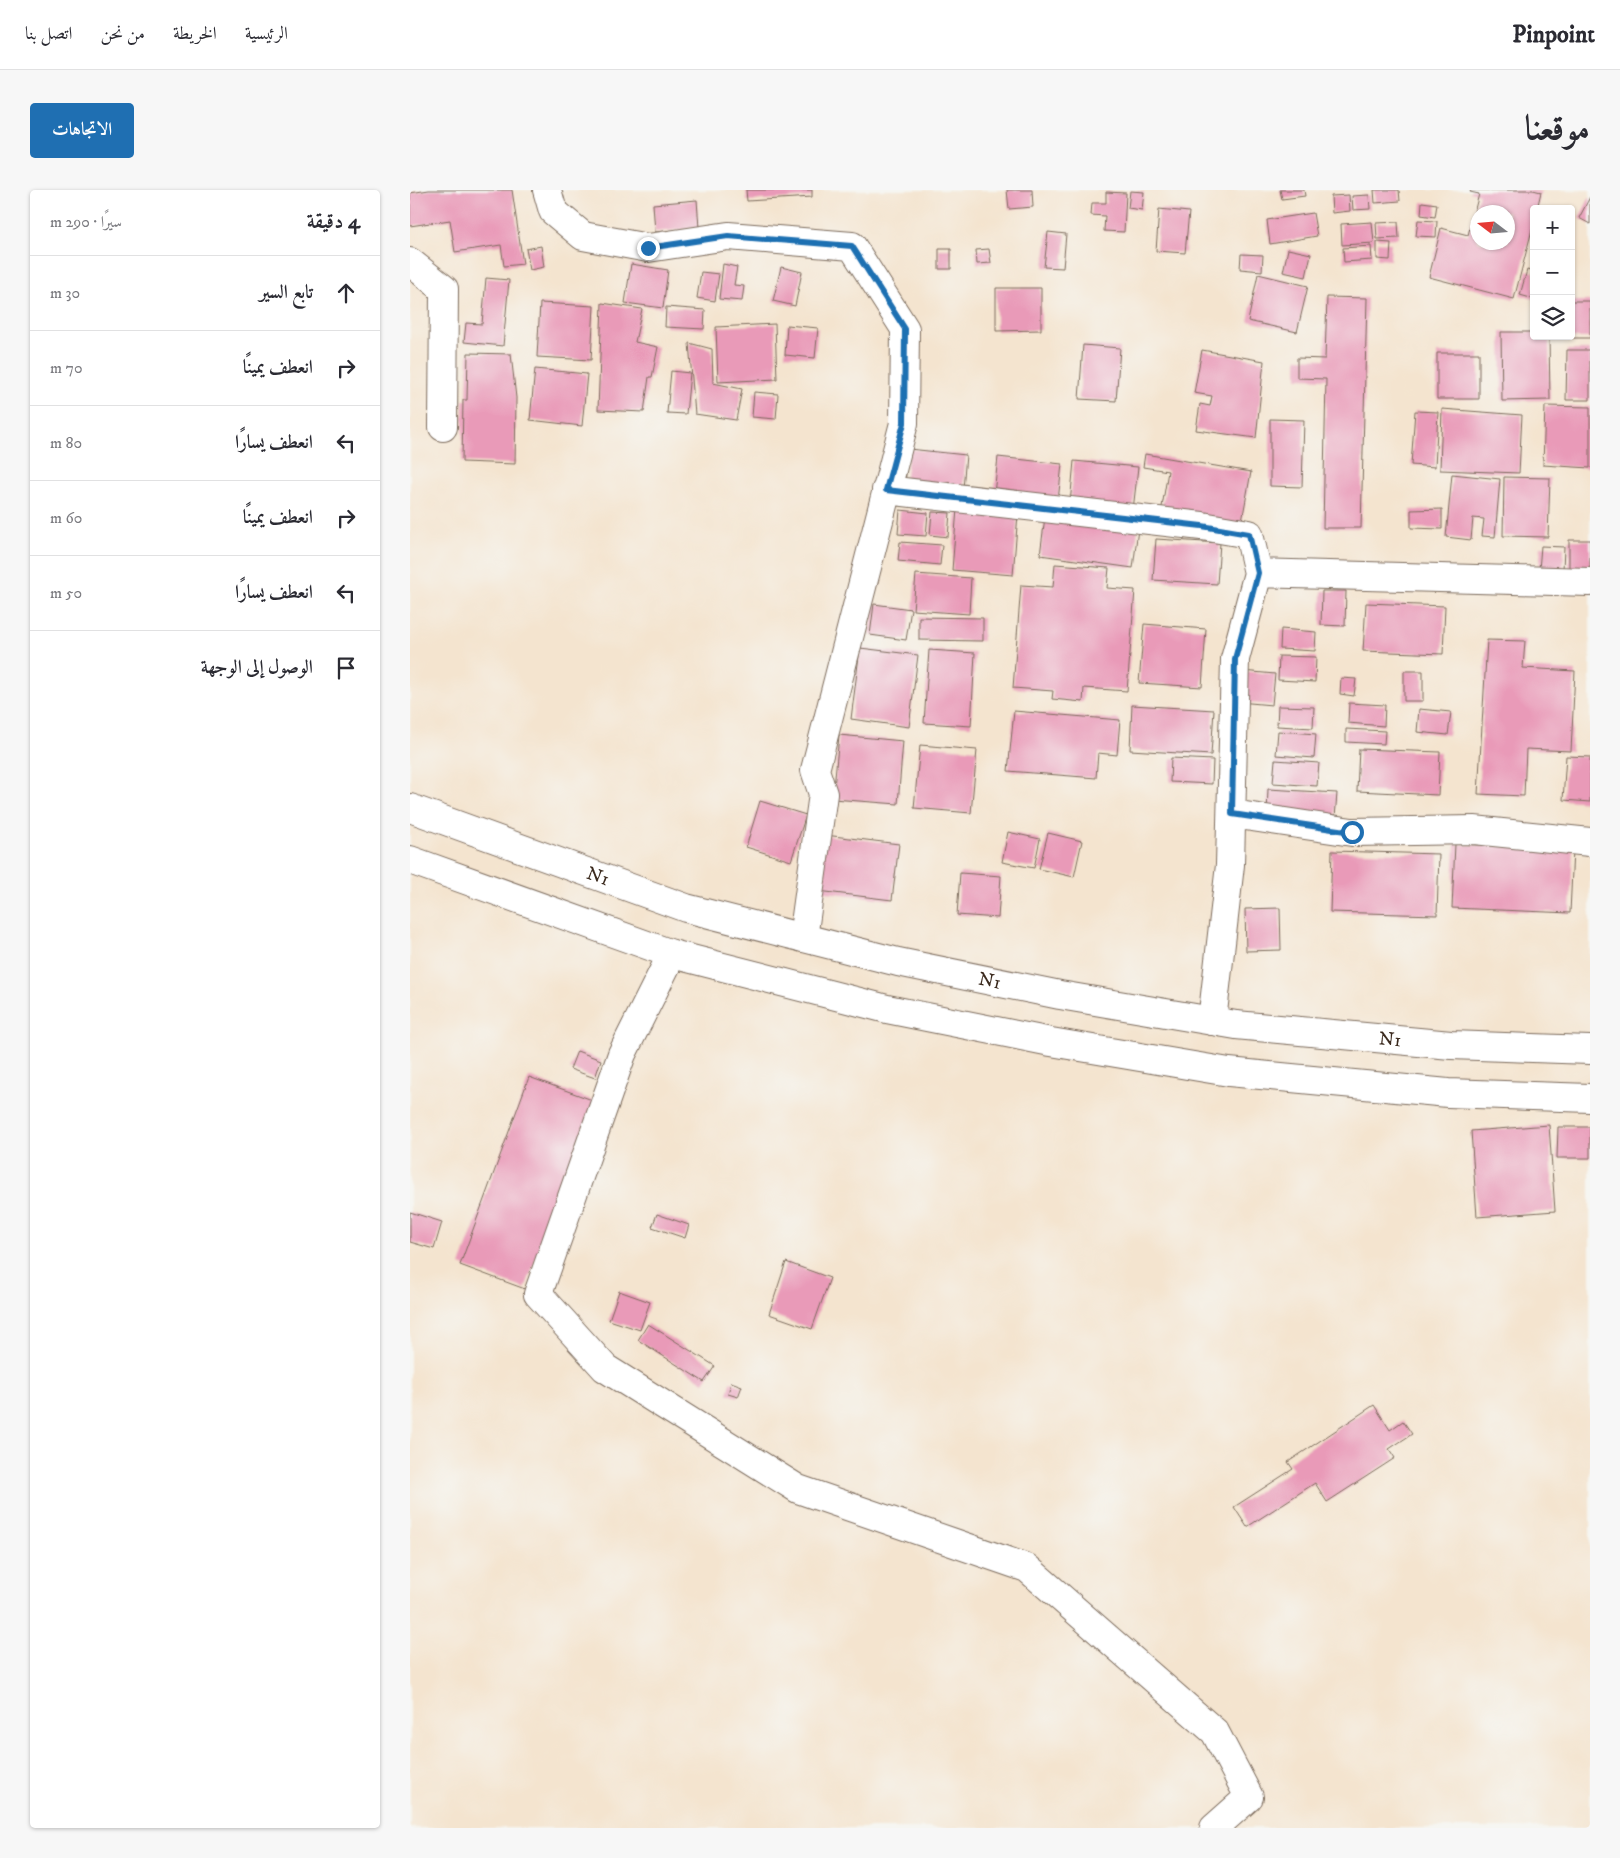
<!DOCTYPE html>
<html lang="ar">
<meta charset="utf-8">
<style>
:root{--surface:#fff;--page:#f7f7f7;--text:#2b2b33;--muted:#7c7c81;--line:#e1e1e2;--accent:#1f6fb2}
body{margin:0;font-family:"IM FELL DW Pica",Amiri,serif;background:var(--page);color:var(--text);direction:rtl}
.controls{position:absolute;right:15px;top:15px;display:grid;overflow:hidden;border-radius:5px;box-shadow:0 1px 4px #0004}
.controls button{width:45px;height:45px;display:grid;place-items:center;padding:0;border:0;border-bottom:1px solid var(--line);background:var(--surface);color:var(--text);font:25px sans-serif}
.compass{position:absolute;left:1060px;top:15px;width:45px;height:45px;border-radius:50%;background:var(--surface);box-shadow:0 1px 4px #0004;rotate:286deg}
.stop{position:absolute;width:15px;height:15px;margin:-11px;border:4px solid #1f6fb2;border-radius:50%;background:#fff}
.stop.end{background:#1f6fb2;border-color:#fff;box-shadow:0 1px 5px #0008}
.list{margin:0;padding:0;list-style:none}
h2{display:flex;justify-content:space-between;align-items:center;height:65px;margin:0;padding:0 20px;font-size:21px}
h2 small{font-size:16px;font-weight:400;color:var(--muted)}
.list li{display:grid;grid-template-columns:32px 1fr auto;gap:15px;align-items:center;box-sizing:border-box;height:75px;padding:0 20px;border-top:1px solid var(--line)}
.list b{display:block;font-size:19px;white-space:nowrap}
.list em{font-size:16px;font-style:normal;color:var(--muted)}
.icon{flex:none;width:28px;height:28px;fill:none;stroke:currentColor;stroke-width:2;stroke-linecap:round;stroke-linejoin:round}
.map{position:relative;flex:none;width:1180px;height:1638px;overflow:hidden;direction:ltr;border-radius:5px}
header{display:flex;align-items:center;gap:30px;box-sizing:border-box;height:70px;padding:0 25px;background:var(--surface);border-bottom:1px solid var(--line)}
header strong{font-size:24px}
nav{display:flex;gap:28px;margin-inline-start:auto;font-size:18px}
.intro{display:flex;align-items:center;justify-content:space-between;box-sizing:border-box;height:120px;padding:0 30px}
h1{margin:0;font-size:35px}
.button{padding:12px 22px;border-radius:5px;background:var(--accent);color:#fff;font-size:18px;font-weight:700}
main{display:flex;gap:30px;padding:0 30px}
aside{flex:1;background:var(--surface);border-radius:5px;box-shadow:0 1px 4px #0004}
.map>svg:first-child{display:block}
.building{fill:#e99ab8;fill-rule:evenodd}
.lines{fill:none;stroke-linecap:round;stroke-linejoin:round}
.minor-casing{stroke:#7c6b5c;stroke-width:30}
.trunk-casing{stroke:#7c6b5c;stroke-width:30}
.minor{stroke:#fff;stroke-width:28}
.trunk{stroke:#fff;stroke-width:28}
.route{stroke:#1f6fb2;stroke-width:6}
.labels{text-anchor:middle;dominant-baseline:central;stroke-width:4;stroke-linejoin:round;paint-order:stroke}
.street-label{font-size:19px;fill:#3b2a1e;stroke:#f6f6f2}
</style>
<header>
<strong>Pinpoint</strong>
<nav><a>الرئيسية</a><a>الخريطة</a><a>من نحن</a><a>اتصل بنا</a></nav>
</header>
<div class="intro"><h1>موقعنا</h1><a class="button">الاتجاهات</a></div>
<main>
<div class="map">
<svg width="1180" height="1638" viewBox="0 0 1180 1638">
<rect width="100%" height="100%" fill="#f6f6f2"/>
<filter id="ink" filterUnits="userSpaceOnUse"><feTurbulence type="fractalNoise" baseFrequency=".02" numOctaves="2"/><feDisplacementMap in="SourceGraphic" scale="10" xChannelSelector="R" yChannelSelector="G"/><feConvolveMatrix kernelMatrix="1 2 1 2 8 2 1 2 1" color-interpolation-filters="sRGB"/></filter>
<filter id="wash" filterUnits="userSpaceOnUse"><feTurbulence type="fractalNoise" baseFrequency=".0096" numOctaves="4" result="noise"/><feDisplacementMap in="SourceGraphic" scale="20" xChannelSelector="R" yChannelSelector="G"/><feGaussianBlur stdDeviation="1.12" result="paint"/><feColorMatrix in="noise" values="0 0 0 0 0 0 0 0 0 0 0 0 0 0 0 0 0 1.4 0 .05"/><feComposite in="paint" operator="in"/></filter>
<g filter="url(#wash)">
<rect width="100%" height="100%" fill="#f4e4cf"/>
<g id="blocks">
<path class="building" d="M19 0H102L113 74 94 76 91 55 45 62 40 30 0 36V3Z
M336 0H402V7L337 11Z
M597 0H622L623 17 599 19Z
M870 0H894L895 6 872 9Z
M964 0H989L990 11 965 13Z
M1061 0H1123L1131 2 1127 19H1124V32L1104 109 1019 87 1031 38 1058 45 1069 4 1060 2ZM1068 22H1098V52H1068Z
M720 1 734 2 732 20 718 18Z
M696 2 716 3 714 42 694 41 695 26 681 25 682 13H696Z
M939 5 940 21 922 23 921 6Z
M959 5 960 19 943 20 942 6Z
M1180 7V34L1169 28Z
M287 10 289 38 245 42 243 14Z
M1012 12 1027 14 1025 27 1011 25Z
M749 19 779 22 775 63 746 61Z
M903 23 907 46 860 54 857 30Z
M1008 30 1027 31 1026 47 1006 46Z
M962 32 964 53 932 55 931 34Z
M988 32 989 48 967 49 966 33Z
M638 42 656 44 653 78 634 77Z
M967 52 981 53 980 70 967 69Z
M131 56 134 77 120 80 116 59Z
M961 56 962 70 934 72 933 58Z
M529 59H541V79H529Z
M579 59 581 73 567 74 566 60Z
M878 59 901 64 896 87 873 82Z
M831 64 853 65 852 81 830 79Z
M221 74 258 80 253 118 215 113Z
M313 74 327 77 324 95 334 96 332 111 309 109Z
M371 77 392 82 385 116 363 111Z
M1117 80 1124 82V109L1110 105Z
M291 82 309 84 305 111 287 108Z
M848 84 898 96 887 142 838 131Z
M76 88 99 90 93 156 54 152 56 133 72 134Z
M586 98H631V140L586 141Z
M917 107 957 108 951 338H913L916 189 887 188V168L915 169Z
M1161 111H1180V148H1161Z
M130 113 184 116 181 170 127 167Z
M192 113 232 119 225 152 248 157 242 187H239L234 222 188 220Z
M256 117 295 120 294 139 255 137Z
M365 134 367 189 308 192 306 137Z
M377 135 408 138 405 168 375 165Z
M1091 142H1124V146H1139L1140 210 1092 211Z
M279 153 302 159 303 193 332 199 326 230 285 224Z
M673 155 710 158 706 211 669 209Z
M792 160 854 171 846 248 786 240 790 214 800 216 802 206 784 203Z
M1157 160H1180V210H1156Z
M58 163 101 164 106 208 105 274 52 272 53 210H57Z
M1027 163H1069V209H1027Z
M125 179 177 184 172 236 120 230Z
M261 181 280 183 276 224 257 223Z
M344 202 368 204 366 229 342 227Z
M1135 216 1180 217V278L1133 275Z
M1032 219 1112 225 1109 283 1030 280Z
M1005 221 1028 222 1025 277 1001 275Z
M860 229 894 230 892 297 860 296Z
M499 259 556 265 553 299 495 293Z
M735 264 841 282 831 336 751 323 758 281 733 277Z
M588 267 652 274 648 311 584 304Z
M664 271 728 277 723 320 660 314Z
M1042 284 1090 289 1085 347 1072 346 1074 329 1063 328 1061 350 1036 347Z
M1094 287 1140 288 1138 347 1093 346Z
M547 319 608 324 603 385 542 380Z
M1032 319V339L1001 338V320Z
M490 320 518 323 516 346 488 344Z
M522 322 540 323 538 347 520 345Z
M635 327 728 339 723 378 630 365Z
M746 349 810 353 807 394 743 390Z
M1159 350H1180V383H1159Z
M490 352 532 355 530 375 488 371Z
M1131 356 1154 357 1153 380H1129Z
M645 374 699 378 697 398 725 400 717 501 674 498 673 512 642 509 643 501 603 498 611 395 643 397Z
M506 384 561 388 559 424 503 420Z
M912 401H936L935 436 911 435Z
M956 413 1035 416 1033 464 953 461Z
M464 414 501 419 496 450 460 445Z
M509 427 573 428V451L509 450Z
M734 434 796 439 792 497 729 493Z
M871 439 906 442 905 461 870 459Z
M1077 450 1115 451 1113 478 1165 481 1161 561 1116 559 1114 606 1068 604Z
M450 458 508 465 499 537 441 529Z
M519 460 565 463 561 536 514 533Z
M869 466 906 467 905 492 868 490Z
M832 481 865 484 862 515 829 512Z
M994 481H1013V511H994Z
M931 488 946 489 944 506 930 504Z
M939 513 975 515 974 536 938 533Z
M722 515 804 520 801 565 720 560Z
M868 516 904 517 903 538 867 536Z
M1009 519 1041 522 1038 545 1007 542Z
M604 521 710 530 707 565 688 563 686 588 598 581Z
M936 539 975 541 974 554 936 552Z
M868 541 906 544 904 568 866 565Z
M429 545 493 551 488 614 423 609Z
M510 555 567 560 561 623 504 618Z
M949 559 1030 562 1028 605 947 601Z
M1156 566 1180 567V612L1153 610Z
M761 568 803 570 802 594 760 592Z
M865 570 909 573 907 596 863 593Z
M858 599 927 603 925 628 857 624Z
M350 611 396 625 381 671 336 657Z
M598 642 630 649 624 678 592 672Z
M638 643 672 651 664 687 629 679Z
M415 645 489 654 482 710 408 701Z
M1045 654 1163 659 1160 723 1042 718Z
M922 661 1029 664 1027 725 920 722Z
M550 683 591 686 588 728 547 725Z
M870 718 871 760 836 761 835 719Z
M167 861 191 870 185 888 160 879Z
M119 887 185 911 115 1099 50 1075Z
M1139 935 1145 1021 1067 1027 1061 941Z
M1148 937H1180V968H1147Z
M0 1022 32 1032 24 1059 0 1052Z
M247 1024 279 1035 275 1048 242 1037Z
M376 1072 420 1088 402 1139 359 1124Z
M209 1101 240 1112 230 1140 199 1130Z
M238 1134 305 1176 294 1192 228 1150Z
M321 1192 332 1196 328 1207 318 1204Z
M964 1215 980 1240 993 1231 1002 1244 979 1259 985 1268 917 1312 905 1293 837 1337 824 1317 883 1279 878 1272Z"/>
</g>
</g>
<g filter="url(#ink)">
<use href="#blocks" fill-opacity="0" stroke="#7c6b5c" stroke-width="1"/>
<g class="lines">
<g class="minor-casing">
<path id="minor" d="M137 0 143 21 173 46 238 58 318 46 442 56 495 139 494 233 405 580 413 604 393 748
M0 72 34 99 33 237
M476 300 792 336 839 344 848 383 1180 392
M822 624 942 642 1064 640 1180 652
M262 764 212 864 128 1104 195 1178 388 1299 617 1378 805 1542 839 1607 804 1638
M802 831 820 675 825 469 848 383"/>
</g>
<g class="trunk-casing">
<g id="trunk">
<path id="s1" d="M0 618 276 718 488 772 650 805 826 835 1041 855 1180 860"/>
<path d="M0 670 262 764 477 819 641 852 819 882 1038 903 1180 908"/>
</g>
</g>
<use href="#minor" class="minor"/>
<use href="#trunk" class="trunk"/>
</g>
</g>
<g class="lines" filter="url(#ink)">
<path class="route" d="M238 58 318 46 442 56 495 139 494 233 476 300 792 336 839 344 848 383 825 469 822 624 942 642"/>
</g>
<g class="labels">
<g class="street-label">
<text stroke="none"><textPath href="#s1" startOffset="200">N1</textPath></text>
<text stroke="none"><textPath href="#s1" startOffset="606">N1</textPath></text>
<text stroke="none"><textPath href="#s1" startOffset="1011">N1</textPath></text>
</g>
</g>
</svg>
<div class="controls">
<button>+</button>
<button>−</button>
<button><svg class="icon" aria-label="layers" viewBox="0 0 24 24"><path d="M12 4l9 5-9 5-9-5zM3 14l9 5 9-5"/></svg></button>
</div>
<svg class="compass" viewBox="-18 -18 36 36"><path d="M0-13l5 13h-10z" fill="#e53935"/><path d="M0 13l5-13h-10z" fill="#7c7c81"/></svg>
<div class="stop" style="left:942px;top:642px"></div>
<div class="stop end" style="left:238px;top:58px"></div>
</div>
<aside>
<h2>4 دقيقة<small>سيرًا · 290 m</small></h2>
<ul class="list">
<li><svg class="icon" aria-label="ahead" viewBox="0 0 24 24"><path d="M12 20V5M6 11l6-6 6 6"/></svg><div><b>تابع السير</b></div><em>30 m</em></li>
<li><svg class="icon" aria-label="right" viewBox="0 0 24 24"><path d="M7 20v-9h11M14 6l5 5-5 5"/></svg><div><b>انعطف يمينًا</b></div><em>70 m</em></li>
<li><svg class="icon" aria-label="left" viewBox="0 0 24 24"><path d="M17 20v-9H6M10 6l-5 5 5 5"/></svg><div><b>انعطف يسارًا</b></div><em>80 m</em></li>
<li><svg class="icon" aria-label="right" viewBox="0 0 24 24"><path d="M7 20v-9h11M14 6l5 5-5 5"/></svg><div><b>انعطف يمينًا</b></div><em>60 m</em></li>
<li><svg class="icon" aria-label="left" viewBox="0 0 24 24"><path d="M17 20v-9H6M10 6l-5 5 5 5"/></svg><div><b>انعطف يسارًا</b></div><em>50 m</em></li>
<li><svg class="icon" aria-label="arrive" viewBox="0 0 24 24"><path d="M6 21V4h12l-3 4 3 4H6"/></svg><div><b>الوصول إلى الوجهة</b></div></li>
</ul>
</aside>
</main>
